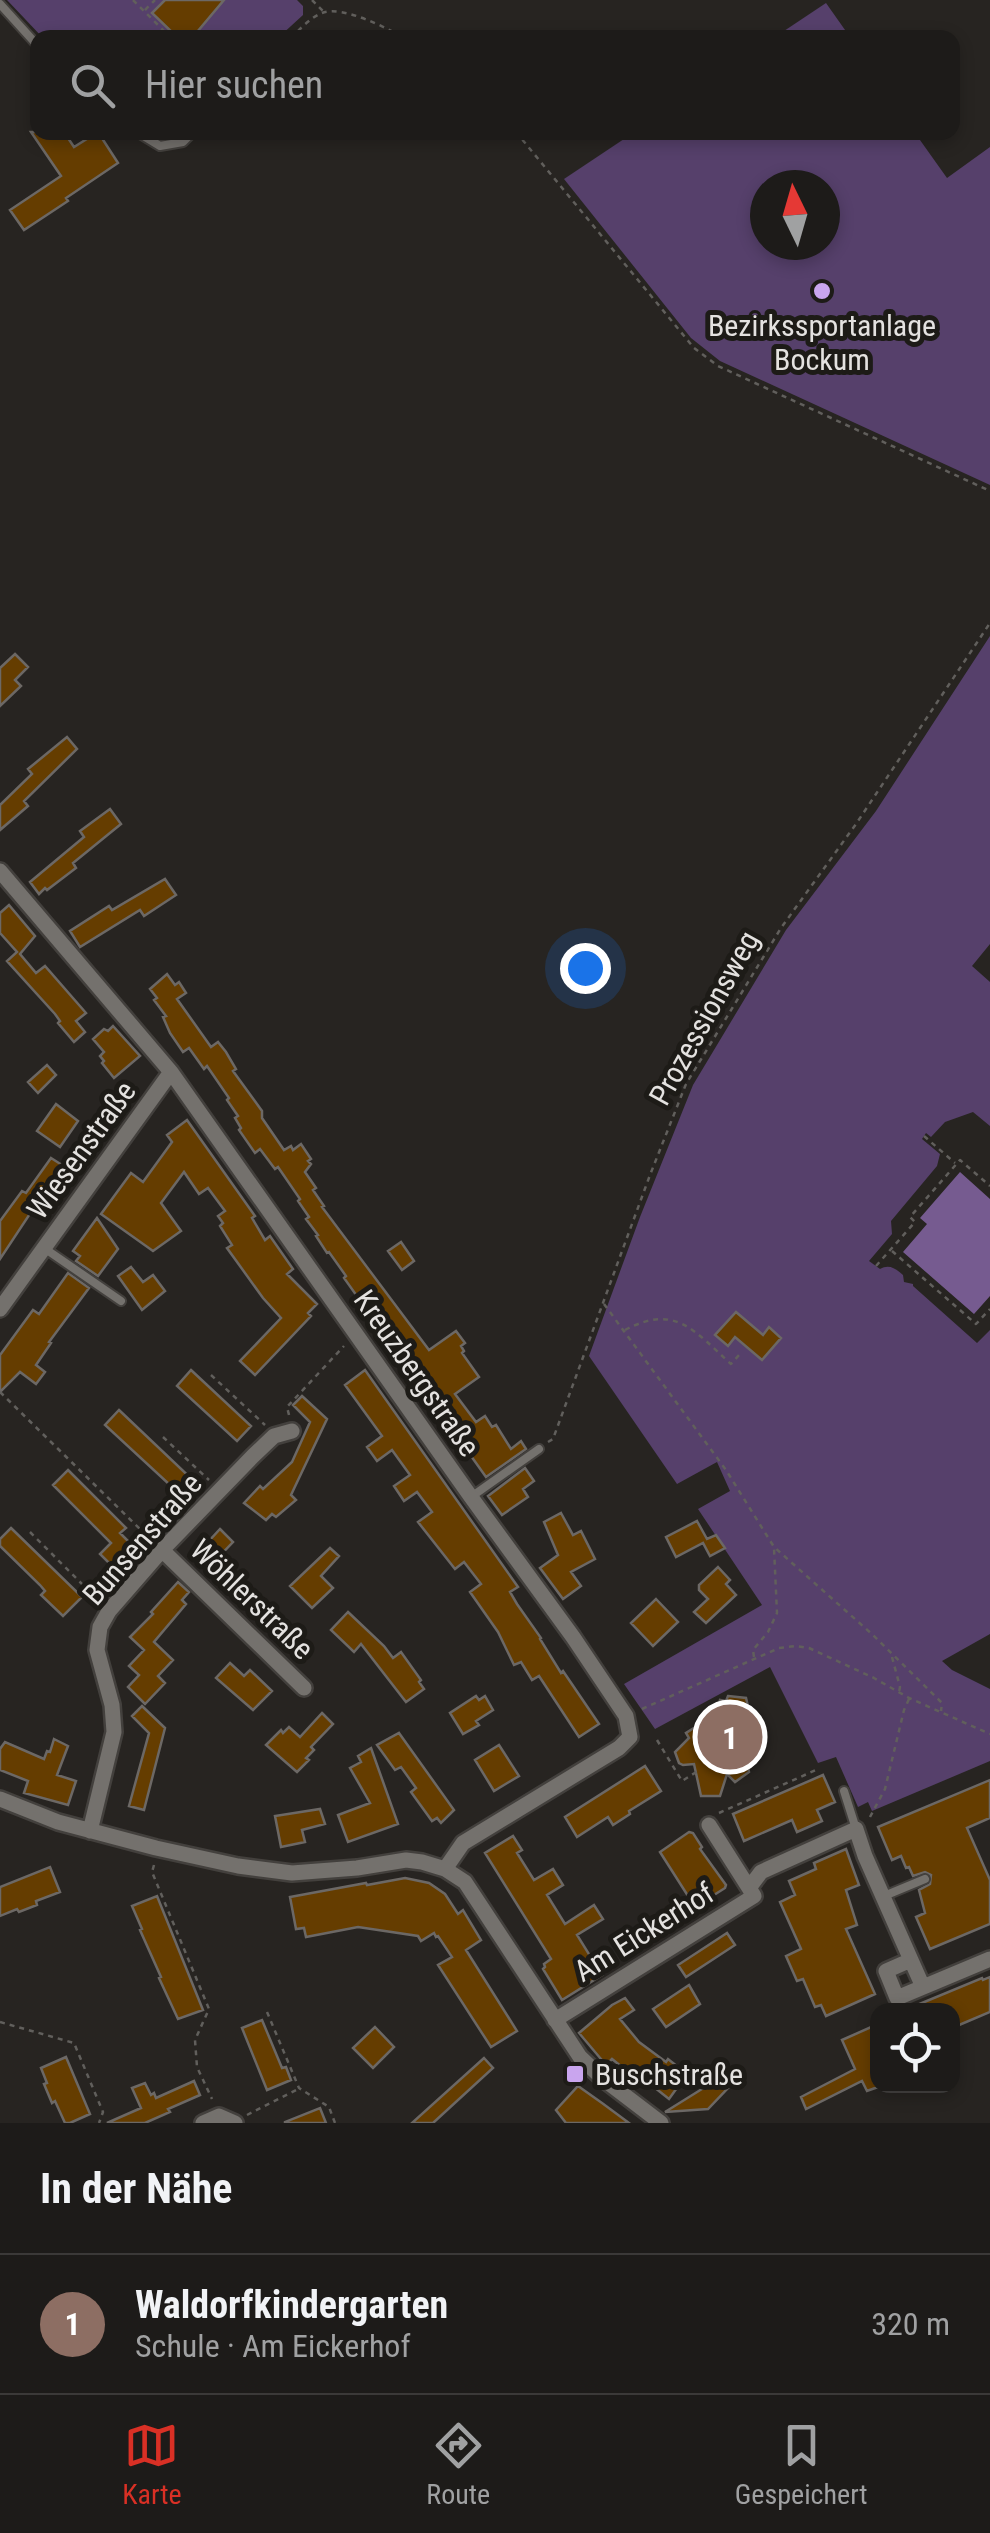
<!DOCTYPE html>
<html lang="de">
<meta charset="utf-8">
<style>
:root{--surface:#1d1b19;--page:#2a2826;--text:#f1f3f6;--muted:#a0a1a2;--line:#3b3938;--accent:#d93025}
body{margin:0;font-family:"Roboto Condensed",sans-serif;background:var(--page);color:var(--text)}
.controls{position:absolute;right:30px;bottom:30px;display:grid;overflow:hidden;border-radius:20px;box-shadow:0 5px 15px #0003}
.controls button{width:90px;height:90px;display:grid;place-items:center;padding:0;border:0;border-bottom:2px solid var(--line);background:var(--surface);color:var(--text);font:50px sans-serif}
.compass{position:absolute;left:750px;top:170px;width:90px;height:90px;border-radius:50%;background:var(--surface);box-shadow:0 5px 15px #0003;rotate:355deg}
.you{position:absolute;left:585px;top:968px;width:35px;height:35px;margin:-25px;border:8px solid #fff;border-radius:50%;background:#1a73e8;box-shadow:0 0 0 15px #1a73e833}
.badge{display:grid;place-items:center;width:65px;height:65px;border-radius:50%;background:var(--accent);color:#fff;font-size:32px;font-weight:700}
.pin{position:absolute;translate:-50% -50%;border:5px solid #fff;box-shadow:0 2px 10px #0006}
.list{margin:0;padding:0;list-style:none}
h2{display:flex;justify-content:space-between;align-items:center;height:130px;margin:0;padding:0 40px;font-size:42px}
h2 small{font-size:32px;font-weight:400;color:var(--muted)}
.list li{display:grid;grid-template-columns:65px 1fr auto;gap:30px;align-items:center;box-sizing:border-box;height:140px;padding:0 40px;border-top:2px solid var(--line)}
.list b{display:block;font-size:38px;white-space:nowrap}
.list p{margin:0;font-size:32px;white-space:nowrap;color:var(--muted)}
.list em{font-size:32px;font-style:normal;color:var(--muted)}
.icon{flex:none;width:55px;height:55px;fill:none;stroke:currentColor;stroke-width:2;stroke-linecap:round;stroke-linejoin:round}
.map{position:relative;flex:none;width:990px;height:2123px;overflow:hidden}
.search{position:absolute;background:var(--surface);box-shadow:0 5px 15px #0003;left:30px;right:30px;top:30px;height:110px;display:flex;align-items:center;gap:25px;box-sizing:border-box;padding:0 35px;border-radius:20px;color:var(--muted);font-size:38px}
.sheet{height:270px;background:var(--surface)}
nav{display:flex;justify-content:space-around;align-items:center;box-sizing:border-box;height:140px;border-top:2px solid var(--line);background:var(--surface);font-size:28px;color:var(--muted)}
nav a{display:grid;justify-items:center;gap:5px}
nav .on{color:var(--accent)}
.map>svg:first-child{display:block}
.green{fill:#56406b;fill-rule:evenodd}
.water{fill:#765b90}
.building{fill:#653d00;stroke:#6c6865;stroke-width:2.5}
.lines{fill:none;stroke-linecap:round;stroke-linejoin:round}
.service-casing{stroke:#43403d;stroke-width:12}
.minor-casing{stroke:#43403d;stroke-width:20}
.path{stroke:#615f5c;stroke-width:2.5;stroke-dasharray:5 5;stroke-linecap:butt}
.service{stroke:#74716d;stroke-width:8}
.minor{stroke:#74716d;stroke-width:15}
.poi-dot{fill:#c9a5ee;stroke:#1d1b17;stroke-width:4}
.labels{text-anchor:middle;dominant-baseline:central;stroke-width:10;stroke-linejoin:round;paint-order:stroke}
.poi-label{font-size:30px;fill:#e4e2e0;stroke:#1d1b17}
.street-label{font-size:30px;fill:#e4e2e0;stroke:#1d1b17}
</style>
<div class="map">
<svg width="990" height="2123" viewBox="0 0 990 2123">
<rect width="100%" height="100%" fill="#272421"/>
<path class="green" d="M7 0H297L303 6V15L279 37 43 38Z
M826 3 850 37H775Z
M633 133H915L947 178 990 147V485L720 361 691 338 564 179ZM825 185V245H765V185Z
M990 636V944L972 966 990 982V1126L973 1112 945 1122 931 1137 926 1133 922 1139 940 1154 937 1166 891 1221 892 1234 869 1261 880 1269C889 1264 895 1268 903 1275L904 1282 913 1284V1286L977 1343 990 1330V1634L942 1661 952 1670 990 1689V1761L872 1811 868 1802 858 1807 836 1757 818 1763 770 1667 655 1729 624 1684 762 1605 698 1509 730 1491 717 1462 677 1484 589 1356 640 1217 693 1085 786 930 876 811Z"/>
<path class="water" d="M960 1172 990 1199V1296L974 1314 903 1252 927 1224 920 1218Z"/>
<path class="building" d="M165 0H224L192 38H178L152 13Z
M31 132H64L74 147 98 132 118 163 66 198 68 201 24 230 10 210 61 176Z
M15 654 28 667 15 680 21 686 0 706V668Z
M67 737 77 749 24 801 28 806 0 830V805L32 774 28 769Z
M110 809 121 824 73 863 76 868 47 890 45 888 39 894 30 882 84 837 80 831Z
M165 879 176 895 144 916 140 910 80 947 70 931 109 906 112 910Z
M9 905 35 936 20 954 36 973 45 966 86 1013 76 1021 85 1032 74 1042 58 1023 60 1021 55 1014 7 961 17 952 0 933V913Z
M167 974 175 985 179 982 186 993 177 999 211 1047 218 1042 226 1052 236 1069 233 1071 262 1111V1118L284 1150 291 1146 293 1150 301 1144 311 1159 308 1161 311 1164 305 1172 316 1188 313 1190 324 1206 322 1207 429 1350 456 1331 465 1343 461 1346 464 1351 462 1353 479 1377 455 1394 476 1422 485 1416 492 1427 496 1425 511 1449 521 1441 526 1449 486 1477 344 1278 346 1276 329 1252 327 1253 316 1236 318 1235 306 1219 309 1217 298 1201 300 1199 278 1167 275 1169 260 1149 255 1153 239 1130 241 1128 235 1118 238 1116 227 1100 229 1098 207 1066 204 1069 189 1048 183 1052 170 1033 163 1017 166 1016 154 1000 157 998 150 989Z
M113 1026 140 1056 114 1078 102 1063 104 1061 100 1056 104 1052 93 1039 104 1029 108 1031Z
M47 1065 56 1075 38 1093 28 1082Z
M56 1104 78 1121 60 1147 37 1131Z
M187 1120 255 1216 252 1218 265 1240 270 1236 293 1269 287 1274 317 1304 308 1313 311 1316 255 1375 240 1361 281 1318 263 1298 227 1248 232 1245 220 1226 223 1223 218 1216 225 1211 208 1188 199 1194 184 1172 161 1203 181 1231 153 1251 101 1214 131 1173 143 1182 172 1142 167 1135Z
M51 1158 62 1165 57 1171 67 1178 51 1200 43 1194 0 1259V1221L22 1191 26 1193Z
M97 1218 118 1249 98 1276 76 1261 80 1256 73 1251Z
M401 1242 414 1261 402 1270 388 1251Z
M131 1267 143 1282 153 1275 165 1291 142 1310 118 1276Z
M68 1273 89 1288 49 1342 51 1343 36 1365 45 1372 36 1384 20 1372 0 1392V1355L33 1310 39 1314Z
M736 1312 763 1335 769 1327 781 1338 762 1360 735 1337 728 1346 715 1335Z
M191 1370 251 1426 237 1441 177 1386Z
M365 1370 518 1587 510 1592 517 1604 541 1638 540 1639 561 1673 563 1671 599 1724 579 1737 539 1676 532 1680 521 1662 514 1665 498 1632 470 1592 481 1584 464 1562 455 1569 418 1522 432 1512 417 1492 404 1501 394 1486 410 1475 392 1450 377 1461 367 1447 382 1436 345 1385Z
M302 1396 327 1419 291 1495 296 1500 276 1517 272 1514 266 1520 244 1503 260 1486 263 1489 292 1462 310 1422 293 1405Z
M119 1410 197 1484 184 1498 105 1425Z
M525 1468 534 1481 523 1489 528 1497 502 1515 488 1496Z
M68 1470 126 1528 120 1533 131 1544 111 1565 100 1554 111 1543 53 1485Z
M561 1513 573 1535 581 1531 595 1559 571 1572 581 1586 563 1599 540 1568 558 1555 544 1522Z
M697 1521 707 1539 716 1535 725 1548 710 1556 703 1543 676 1557 666 1537Z
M11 1528 82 1597 63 1616 41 1595 45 1591 40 1585 0 1546V1539Z
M220 1529 233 1542 210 1566 197 1554Z
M330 1548 339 1556 321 1576 333 1588 312 1608 290 1586Z
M718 1567 730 1580 726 1584 736 1595 706 1623 694 1612 708 1599 699 1590V1585Z
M178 1582 189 1592 182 1600 186 1604 154 1642 173 1660 158 1676 165 1683 145 1704 128 1687 139 1675 129 1666 144 1650 130 1637 153 1614 151 1612Z
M656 1599 678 1622 653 1646 631 1623Z
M348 1612 384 1646 393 1658 401 1652 421 1680 419 1682 424 1689 406 1702 361 1644 354 1652 331 1630Z
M230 1663 244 1676 250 1670 272 1691 253 1710 216 1678Z
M476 1696 479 1700 485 1696 493 1710 476 1721 479 1725 463 1734 450 1713Z
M728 1696 746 1698 750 1715 743 1719 760 1734 753 1751 745 1750 749 1772 735 1782 727 1774 720 1796H701L694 1764 683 1765 679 1763 675 1752 689 1738 686 1733 713 1716V1711H717L720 1700 726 1701Z
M142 1706 165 1728 144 1810 129 1806 149 1733 132 1716Z
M322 1713 333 1724 311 1747 314 1750 306 1758 309 1760 297 1772 266 1745 281 1730 283 1733 289 1727 300 1737Z
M399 1733 454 1810 441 1823 437 1818 432 1821 411 1792 416 1788 401 1767 395 1770 377 1745Z
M54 1739 68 1746 57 1775 76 1781 68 1805 24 1793 28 1781 0 1770V1749L5 1742 44 1759 47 1751 50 1752Z
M499 1745 519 1776 494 1791 475 1760Z
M371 1748 398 1824 348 1842 338 1815 370 1803 350 1768 361 1762 358 1756Z
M645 1766 661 1791 629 1811 630 1814 613 1825 608 1817 577 1837 565 1817Z
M823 1775 835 1802 817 1810 822 1821 797 1832 792 1820 744 1841 733 1814Z
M990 1780V1818L967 1828 990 1880V1924L930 1949 916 1917 925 1913 919 1890 930 1884 931 1875 925 1872 913 1876 909 1867 906 1868 901 1856 892 1860 878 1827Z
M320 1809 325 1824 302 1830 305 1842 281 1847 275 1816Z
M689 1832 693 1833 702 1847 700 1849 726 1885 725 1888 695 1907 660 1852Z
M513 1836 522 1850 517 1853 534 1880 553 1869 563 1885 547 1895 565 1924 594 1905 603 1919 577 1935 602 1975 562 2000 543 1969 545 1967 544 1964 551 1959 485 1853Z
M846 1849 859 1885 846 1890 857 1925 846 1929 875 1994 826 2016 821 2005 815 2007 803 1979 797 1981 786 1956 801 1949 780 1902 795 1895 789 1881 816 1869 814 1863Z
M50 1867 60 1892 36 1901 37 1905 19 1912 17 1909 0 1916V1887Z
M405 1878 429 1883 445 1894 458 1914 463 1910 481 1940 466 1950 517 2031 491 2047 438 1965 452 1957 438 1936 436 1937 434 1933 421 1941 418 1936 358 1927 306 1937 304 1928 296 1929 290 1897 366 1883 367 1885Z
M157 1896 203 2010 178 2019 159 1978 161 1977 140 1930 142 1929 132 1906Z
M727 1933 735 1945 686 1977 678 1965Z
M990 1977V2012L952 2028V2010H905L982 1978 983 1980Z
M689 1985 700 2004 666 2027 653 2009Z
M625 1998 634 2010 620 2019 639 2042 666 2062 668 2059 687 2074 669 2099 630 2068 627 2071 612 2059 606 2065 579 2033 612 2005Z
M262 2020 282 2068 286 2067 291 2080 267 2090 242 2028Z
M878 2024V2087L867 2091 862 2081 806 2109 801 2097 855 2069 842 2040Z
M375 2027 394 2047 373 2068 353 2048Z
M66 2057 90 2114 70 2123H65L55 2101 52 2103 44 2084 47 2083 41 2068Z
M484 2058 493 2068 433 2123H412Z
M718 2079 728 2088 708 2109 665 2112Z
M194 2081 200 2095 168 2109 170 2112 145 2123H107L141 2108 132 2088 145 2083 151 2095 154 2093 156 2098Z
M578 2086 602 2103 629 2123H566L556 2110Z
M320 2108 326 2123H285V2122Z"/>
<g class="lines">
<g class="service-casing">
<path id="service" d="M0 4 38 46
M137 132 160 146 183 142 193 132
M44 1248 121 1301
M471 1497 539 1449
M844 1791 856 1829
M884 1896 925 1879"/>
</g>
<g class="minor-casing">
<path id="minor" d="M0 871 171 1072 471 1497 573 1637 626 1716 630 1737 619 1748 463 1843 445 1869
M0 1309 171 1072
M162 1550 304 1688
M0 1799 58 1822 156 1848 238 1866 292 1873 357 1868 406 1860 422 1862 445 1869 465 1882 580 2057 602 2078 661 2123
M709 1825 749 1888
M90 1831 114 1732 112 1705 97 1650 100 1627 109 1611 162 1550 253 1456 274 1436 292 1431
M923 1987 911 1960 886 1971 897 1998 990 1959
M555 2020 754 1896 749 1888 761 1872 856 1829 865 1856 911 1960
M203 2123 219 2116 235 2123"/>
</g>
<path class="path" d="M133 0 171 38
M312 0 324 12
M145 10 155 0
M291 38C300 29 311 17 322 13 343 5 386 28 405 38
M516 132 694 348 718 366 990 491
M924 1136 955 1163
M892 1251 976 1324 990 1309
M876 1266 915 1222 910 1217 960 1160 990 1186
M604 1304 726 1470 774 1547 873 1635 942 1703 941 1711
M625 1330C676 1303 694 1331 731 1364L740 1354
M211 1375 265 1425
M0 1392 149 1538
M289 1415 287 1407 344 1346
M163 1437 209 1480
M548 1442 553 1439 650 1175 686 1084 781 928 856 824 990 623
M30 1532 99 1601
M754 1657 753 1650 768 1632 777 1613 774 1548
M892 1657 900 1687 899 1692
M642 1709 779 1648 796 1646 809 1648 874 1678 909 1698 990 1734
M657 1740 682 1781 698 1771
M719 1813 816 1770
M870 1817 885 1789 904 1710 909 1699
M154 1865 152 1872 209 2009 195 2040 197 2067 212 2099
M267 2012 299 2088 329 2107 335 2123
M0 2022 74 2043 103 2112 99 2123
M247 2115 298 2089"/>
<use href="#service" class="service"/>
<use href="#minor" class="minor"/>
</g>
<g class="poi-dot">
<circle cx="822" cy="291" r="10"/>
<rect x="565" y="2064" width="20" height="20" rx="5"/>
</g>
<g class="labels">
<g class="poi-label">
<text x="822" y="325">Bezirkssportanlage<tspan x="822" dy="34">Bockum</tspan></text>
<text x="595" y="2074" text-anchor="start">Buschstraße</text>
</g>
<g class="street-label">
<text transform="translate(704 1018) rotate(-61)">Prozessionsweg</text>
<text transform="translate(81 1150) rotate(-54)">Wiesenstraße</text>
<text transform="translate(417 1373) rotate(55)">Kreuzbergstraße</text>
<text transform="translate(142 1539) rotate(-49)">Bunsenstraße</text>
<text transform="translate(252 1599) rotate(44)">Wöhlerstraße</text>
<text transform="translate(644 1932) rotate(-32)">Am Eickerhof</text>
</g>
</g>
</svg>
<div class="controls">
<button><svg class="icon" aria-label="locate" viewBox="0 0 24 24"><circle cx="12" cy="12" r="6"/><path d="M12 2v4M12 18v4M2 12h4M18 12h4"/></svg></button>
</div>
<svg class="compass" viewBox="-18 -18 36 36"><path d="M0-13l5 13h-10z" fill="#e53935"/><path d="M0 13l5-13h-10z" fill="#a0a1a2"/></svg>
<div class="you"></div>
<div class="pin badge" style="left:730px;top:1737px;background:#8d6e63">1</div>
<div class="search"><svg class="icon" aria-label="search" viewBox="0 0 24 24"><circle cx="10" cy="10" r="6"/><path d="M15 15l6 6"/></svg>Hier suchen</div>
</div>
<section class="sheet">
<h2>In der Nähe<small></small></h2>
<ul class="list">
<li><span class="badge" style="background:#8d6e63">1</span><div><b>Waldorfkindergarten</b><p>Schule · Am Eickerhof</p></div><em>320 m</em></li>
</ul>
</section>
<nav>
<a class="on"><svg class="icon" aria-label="map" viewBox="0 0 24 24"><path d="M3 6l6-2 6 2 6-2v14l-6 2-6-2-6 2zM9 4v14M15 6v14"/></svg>Karte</a>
<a><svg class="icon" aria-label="directions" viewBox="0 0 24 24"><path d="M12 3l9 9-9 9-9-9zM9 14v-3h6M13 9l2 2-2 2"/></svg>Route</a>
<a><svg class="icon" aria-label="saved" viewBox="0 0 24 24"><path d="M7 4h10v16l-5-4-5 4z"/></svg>Gespeichert</a>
</nav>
